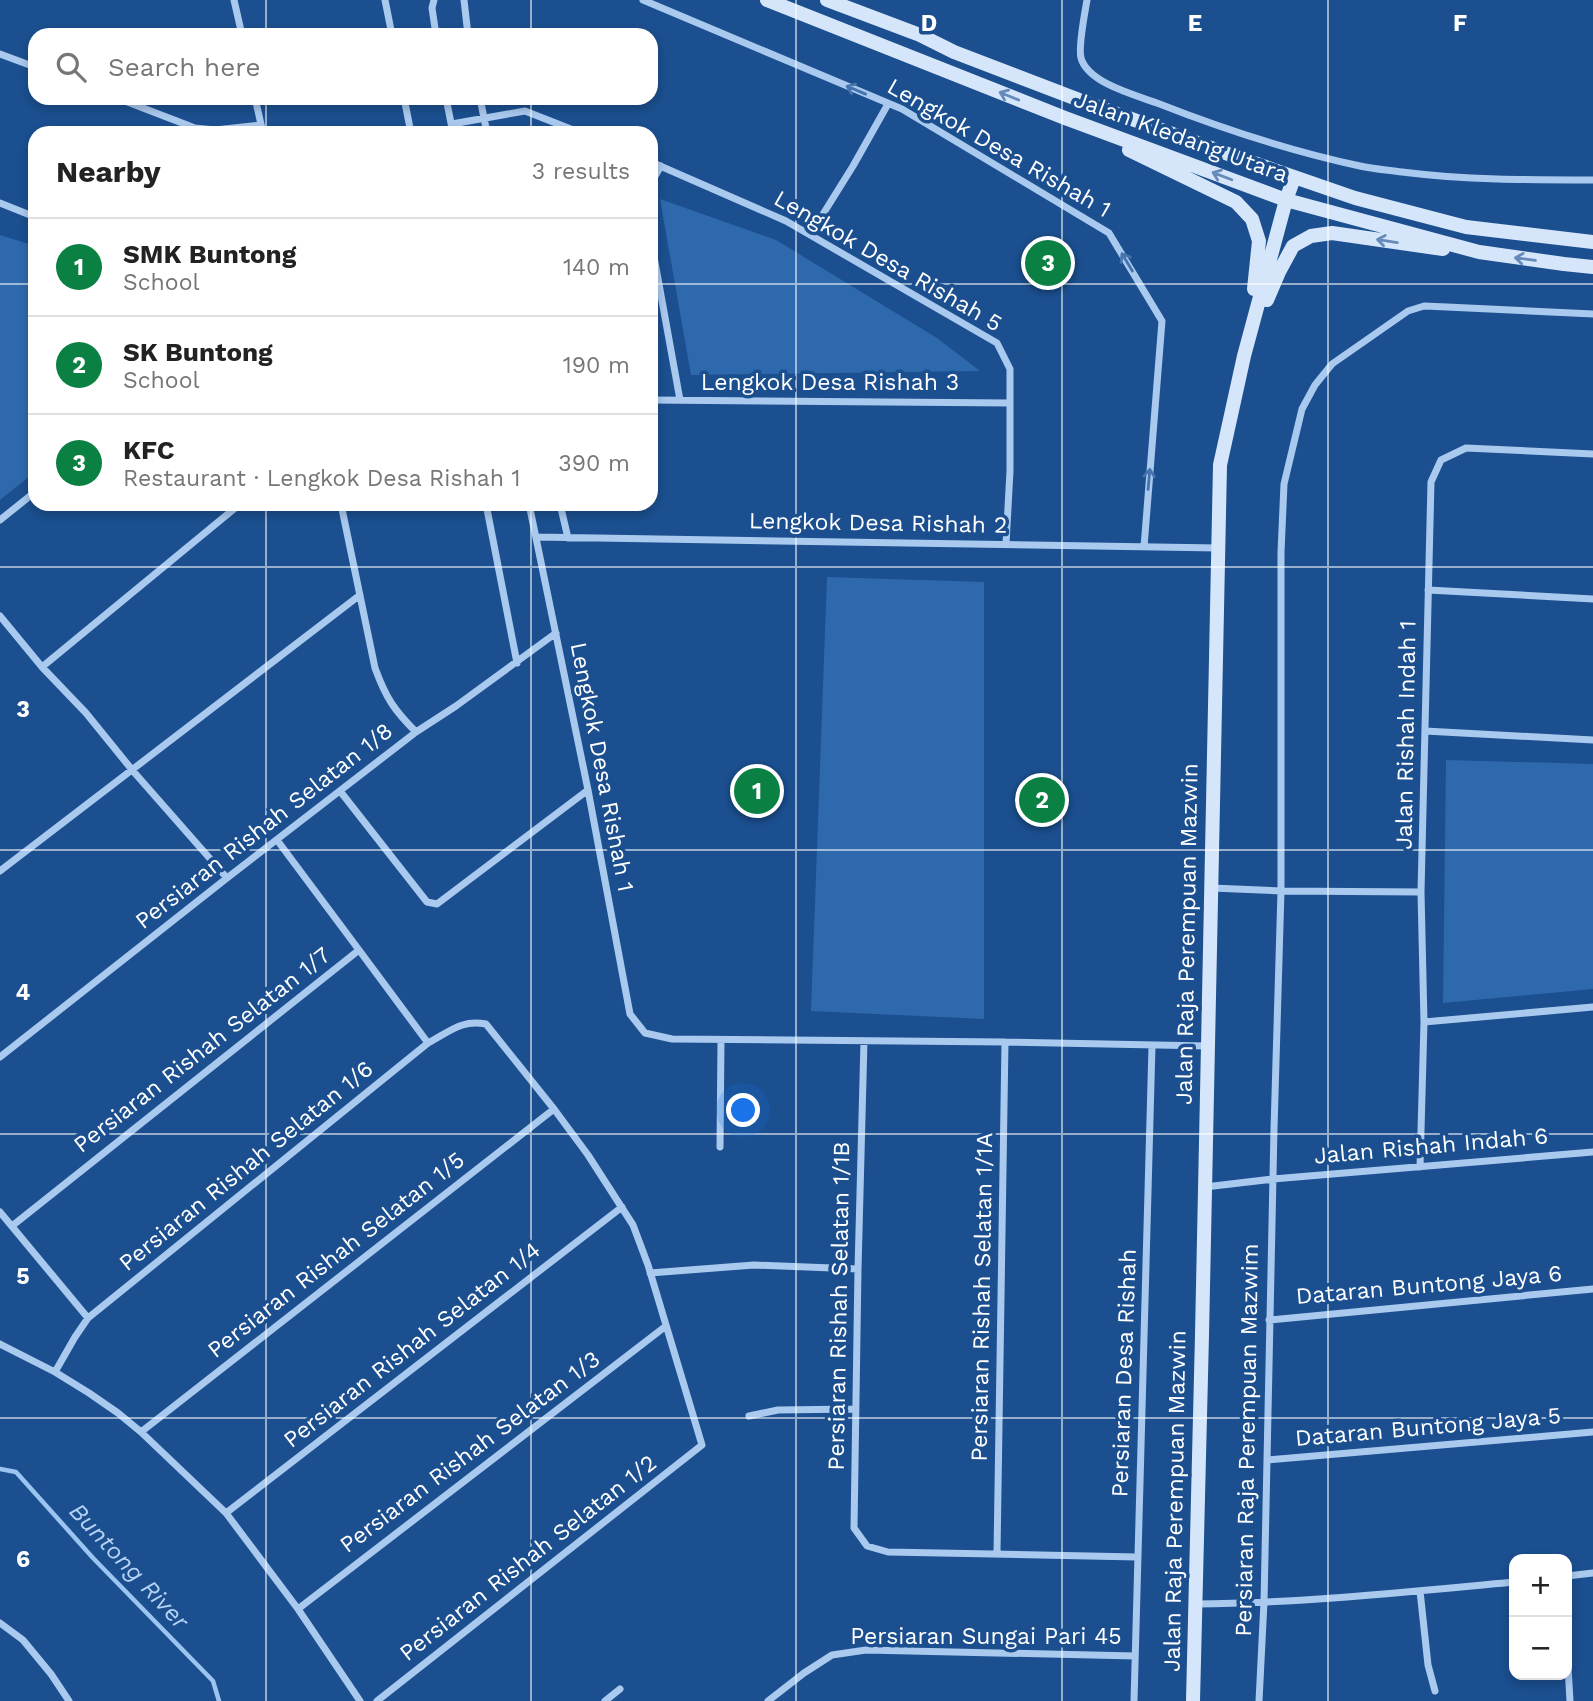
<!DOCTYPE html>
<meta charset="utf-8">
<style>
:root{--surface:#fff;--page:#f2f2f2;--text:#222;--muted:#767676;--line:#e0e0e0;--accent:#0b8043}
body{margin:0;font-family:"Work Sans",sans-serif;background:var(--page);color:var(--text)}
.controls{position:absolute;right:21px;bottom:21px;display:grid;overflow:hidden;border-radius:14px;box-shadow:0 4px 10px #0003}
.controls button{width:63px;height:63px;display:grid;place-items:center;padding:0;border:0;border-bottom:2px solid var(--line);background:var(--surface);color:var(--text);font:35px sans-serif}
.you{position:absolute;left:744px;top:1111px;width:24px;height:24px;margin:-18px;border:5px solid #fff;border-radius:50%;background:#1a73e8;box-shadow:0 0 0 10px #1a73e833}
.badge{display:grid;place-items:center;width:46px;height:46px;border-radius:50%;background:var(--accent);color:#fff;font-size:23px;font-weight:700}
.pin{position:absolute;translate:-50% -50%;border:4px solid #fff;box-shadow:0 2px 7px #0006}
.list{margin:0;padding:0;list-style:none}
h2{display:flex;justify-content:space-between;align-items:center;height:91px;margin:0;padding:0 28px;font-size:30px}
h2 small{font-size:23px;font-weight:400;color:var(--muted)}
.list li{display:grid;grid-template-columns:46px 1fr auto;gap:21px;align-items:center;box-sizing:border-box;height:98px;padding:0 28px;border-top:2px solid var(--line)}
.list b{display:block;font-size:26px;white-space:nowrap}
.list p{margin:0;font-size:23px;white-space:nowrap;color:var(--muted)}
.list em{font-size:23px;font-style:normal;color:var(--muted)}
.icon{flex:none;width:38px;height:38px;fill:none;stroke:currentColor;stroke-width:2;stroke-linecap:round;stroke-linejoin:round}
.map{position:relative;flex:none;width:1593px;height:1701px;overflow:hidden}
.search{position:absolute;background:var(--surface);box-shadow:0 4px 10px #0003;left:28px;top:28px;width:630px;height:77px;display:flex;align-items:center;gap:18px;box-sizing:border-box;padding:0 24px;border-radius:21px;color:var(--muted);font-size:26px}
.panel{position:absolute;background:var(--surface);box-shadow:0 4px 10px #0003;left:28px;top:126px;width:630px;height:385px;border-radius:21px}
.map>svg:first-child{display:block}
.green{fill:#2e69ad}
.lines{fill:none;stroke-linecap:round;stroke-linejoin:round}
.stream{stroke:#9cc4f0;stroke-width:4.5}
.street{stroke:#a9c9ee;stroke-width:7}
.secondary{stroke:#d6e6fa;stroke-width:14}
.oneway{stroke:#4674ac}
.oneway2{stroke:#668bba}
.grid{fill:none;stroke:#fff;stroke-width:2;stroke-opacity:0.55}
.labels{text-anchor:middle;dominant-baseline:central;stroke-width:7;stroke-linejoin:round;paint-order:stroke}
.street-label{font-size:23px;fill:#fff;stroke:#1b4f8f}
.water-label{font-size:24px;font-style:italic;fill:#b5d3f5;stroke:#1b4f8f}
.grid-label{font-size:23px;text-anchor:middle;font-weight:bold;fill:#fff;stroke:#1b4f8f;stroke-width:7;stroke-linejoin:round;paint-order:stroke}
</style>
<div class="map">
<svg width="1593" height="1701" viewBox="0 0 1593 1701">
<rect width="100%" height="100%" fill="#1b4f8f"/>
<path class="green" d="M660 199 776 240 937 338 980 371 691 375Z
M0 235 35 246V472L0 500Z
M827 577 984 582V1019L811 1011Z
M1446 760 1593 764V989L1443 1003Z"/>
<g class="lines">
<path class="stream" d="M0 1469 16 1472 93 1558 213 1681 219 1701"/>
<path class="street" d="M234 0 242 35
M385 0 392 35
M434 0 432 8 436 35
M464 0 468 35
M643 0 902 109 1109 233 1162 321 1144 547
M1087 0C1085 12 1078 47 1081 58 1088 83 1135 95 1157 103 1223 129 1290 151 1360 166 1373 169 1388 170 1402 172 1465 180 1529 180 1593 180
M0 54 35 67
M117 98 195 128 215 130 261 125
M255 98 263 133
M404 98 411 133
M446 98 453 133
M480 98 487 133
M452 124 525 111 581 133
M651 162 786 221 997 343 1010 369V471L1006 544
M651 183 661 166
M0 203 35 217
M810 235 853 166 888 104
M651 240 680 400
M651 400 1010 403
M341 504 375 668C386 698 394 710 416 732
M486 504 517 663
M529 504 588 790 630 1014 645 1033 672 1039 1005 1042 1208 1046
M560 504 568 538
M0 520 35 492
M536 537 1218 548
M1428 590 1593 599
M0 616 42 667 86 713 133 771 227 878
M42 667 240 504
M1425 731 1593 740
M340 791 427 902 437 904 588 790
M277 840 359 950
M0 871 360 595
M1212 888 1281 891 1421 892
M1424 1022 1593 1007
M864 1041 858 1269 854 1528 867 1546 888 1552 1137 1557
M0 1057 227 878 416 732 456 706 556 633
M720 1147 721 1040
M1420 1167 1424 1022 1421 892 1431 482 1441 460 1466 448 1593 454
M1205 1187 1273 1179 1593 1152
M0 1212 88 1318
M12 1226 359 950 428 1043
M650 1273 754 1265 858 1269
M1269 1320 1593 1289
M0 1344 55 1372 89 1393 118 1413 141 1432 226 1513 298 1609 360 1701
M55 1372 75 1337 88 1318 428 1043C449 1032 462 1019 486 1024L554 1109 588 1155 633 1225 648 1265 702 1445 377 1701
M749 1416 778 1410 856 1409
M141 1432 554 1109
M1267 1460 1593 1432
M226 1513 622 1207
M997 1553 1005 1042
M1567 1576 1593 1573
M1420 1591 1428 1665 1435 1691
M1195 1604C1302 1603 1408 1592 1514 1582
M298 1609 666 1326
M0 1623 23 1640 51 1674 69 1701
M1567 1650 1570 1701
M605 1701 620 1689
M768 1701 804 1673 832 1655 866 1650 1135 1656
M1134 1701 1152 1046
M1259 1701 1264 1602 1274 1129 1281 891V552L1284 484 1302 409 1315 385 1332 364 1408 311 1424 306 1447 307 1593 314"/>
<path class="secondary" d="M767 0 1065 118 1286 200 1479 252 1564 264 1593 267
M827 0 920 35 954 52 1082 101 1228 154 1355 198 1466 227 1593 242
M1129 150 1236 202 1252 219 1259 241 1254 289
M1267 300 1279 272 1293 246 1311 236 1332 233 1443 249
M1193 1701 1202 1335 1220 465 1244 356 1286 200 1294 178"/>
</g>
<defs><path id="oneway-shaft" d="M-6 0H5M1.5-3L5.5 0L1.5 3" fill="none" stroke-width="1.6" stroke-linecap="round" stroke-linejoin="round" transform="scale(1.75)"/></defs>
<g class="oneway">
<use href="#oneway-shaft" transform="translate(856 90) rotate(-157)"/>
<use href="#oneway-shaft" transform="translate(1127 262) rotate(-121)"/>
<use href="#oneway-shaft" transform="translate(1149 479) rotate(-85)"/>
</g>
<g class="oneway2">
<use href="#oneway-shaft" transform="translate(1009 96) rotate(-158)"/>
<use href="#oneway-shaft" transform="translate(1222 176) rotate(-159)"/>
<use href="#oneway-shaft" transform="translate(1387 241) rotate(-171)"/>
<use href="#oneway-shaft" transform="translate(1525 259) rotate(-172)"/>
</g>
<path class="grid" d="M266 0V35M531 0V35M796 0V1701M1062 0V1701M1328 0V1701M266 98V133M531 98V133M0 284H35M651 284H1593M266 504V1701M531 504V1701M0 567H1593M0 850H1593M0 1134H1593M0 1418H1593"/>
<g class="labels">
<g class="street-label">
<text transform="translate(1181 137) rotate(20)">Jalan Kledang Utara</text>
<text transform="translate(999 148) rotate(30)">Lengkok Desa Rishah 1</text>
<text transform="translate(888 261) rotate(30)">Lengkok Desa Rishah 5</text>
<text x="830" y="382">Lengkok Desa Rishah 3</text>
<text transform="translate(878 523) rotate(1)">Lengkok Desa Rishah 2</text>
<text transform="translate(1406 735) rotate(-89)">Jalan Rishah Indah 1</text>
<text transform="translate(602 767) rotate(79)">Lengkok Desa Rishah 1</text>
<text transform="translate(264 826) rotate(-38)">Persiaran Rishah Selatan 1/8</text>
<text transform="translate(1187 934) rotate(-89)">Jalan Raja Perempuan Mazwin</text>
<text transform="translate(202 1050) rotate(-38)">Persiaran Rishah Selatan 1/7</text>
<text transform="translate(1431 1146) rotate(-5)">Jalan Rishah Indah 6</text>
<text transform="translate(246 1166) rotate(-39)">Persiaran Rishah Selatan 1/6</text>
<text transform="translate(336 1255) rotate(-38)">Persiaran Rishah Selatan 1/5</text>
<text transform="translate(1429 1285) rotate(-5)">Dataran Buntong Jaya 6</text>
<text transform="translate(982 1297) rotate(-89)">Persiaran Rishah Selatan 1/1A</text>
<text transform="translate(839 1306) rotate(-89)">Persiaran Rishah Selatan 1/1B</text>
<text transform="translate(412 1345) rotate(-38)">Persiaran Rishah Selatan 1/4</text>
<text transform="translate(1124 1373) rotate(-88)">Persiaran Desa Rishah</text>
<text transform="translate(1428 1427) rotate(-5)">Dataran Buntong Jaya 5</text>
<text transform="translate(1247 1440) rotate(-89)">Persiaran Raja Perempuan Mazwim</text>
<text transform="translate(470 1452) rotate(-37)">Persiaran Rishah Selatan 1/3</text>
<text transform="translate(1175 1501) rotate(-89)">Jalan Raja Perempuan Mazwin</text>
<text transform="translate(528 1558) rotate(-38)">Persiaran Rishah Selatan 1/2</text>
<text x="986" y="1636">Persiaran Sungai Pari 45</text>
</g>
<g class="water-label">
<text transform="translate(129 1566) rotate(47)">Buntong River</text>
</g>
</g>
<g class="grid-label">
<text x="929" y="31">D</text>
<text x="1195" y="31">E</text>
<text x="1460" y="31">F</text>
<text x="23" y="717">3</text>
<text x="23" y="1000">4</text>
<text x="23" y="1284">5</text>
<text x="23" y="1567">6</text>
</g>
</svg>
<div class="controls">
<button>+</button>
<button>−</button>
</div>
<div class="you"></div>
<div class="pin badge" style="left:757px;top:791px">1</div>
<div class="pin badge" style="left:1042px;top:800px">2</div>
<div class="pin badge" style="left:1048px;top:263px">3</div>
<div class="search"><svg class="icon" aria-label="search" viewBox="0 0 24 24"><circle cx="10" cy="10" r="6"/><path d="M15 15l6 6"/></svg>Search here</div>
<section class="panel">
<h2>Nearby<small>3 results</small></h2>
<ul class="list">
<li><span class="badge">1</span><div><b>SMK Buntong</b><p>School</p></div><em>140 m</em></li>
<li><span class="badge">2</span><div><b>SK Buntong</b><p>School</p></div><em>190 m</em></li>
<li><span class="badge">3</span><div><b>KFC</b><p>Restaurant · Lengkok Desa Rishah 1</p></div><em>390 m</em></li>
</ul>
</section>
</div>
